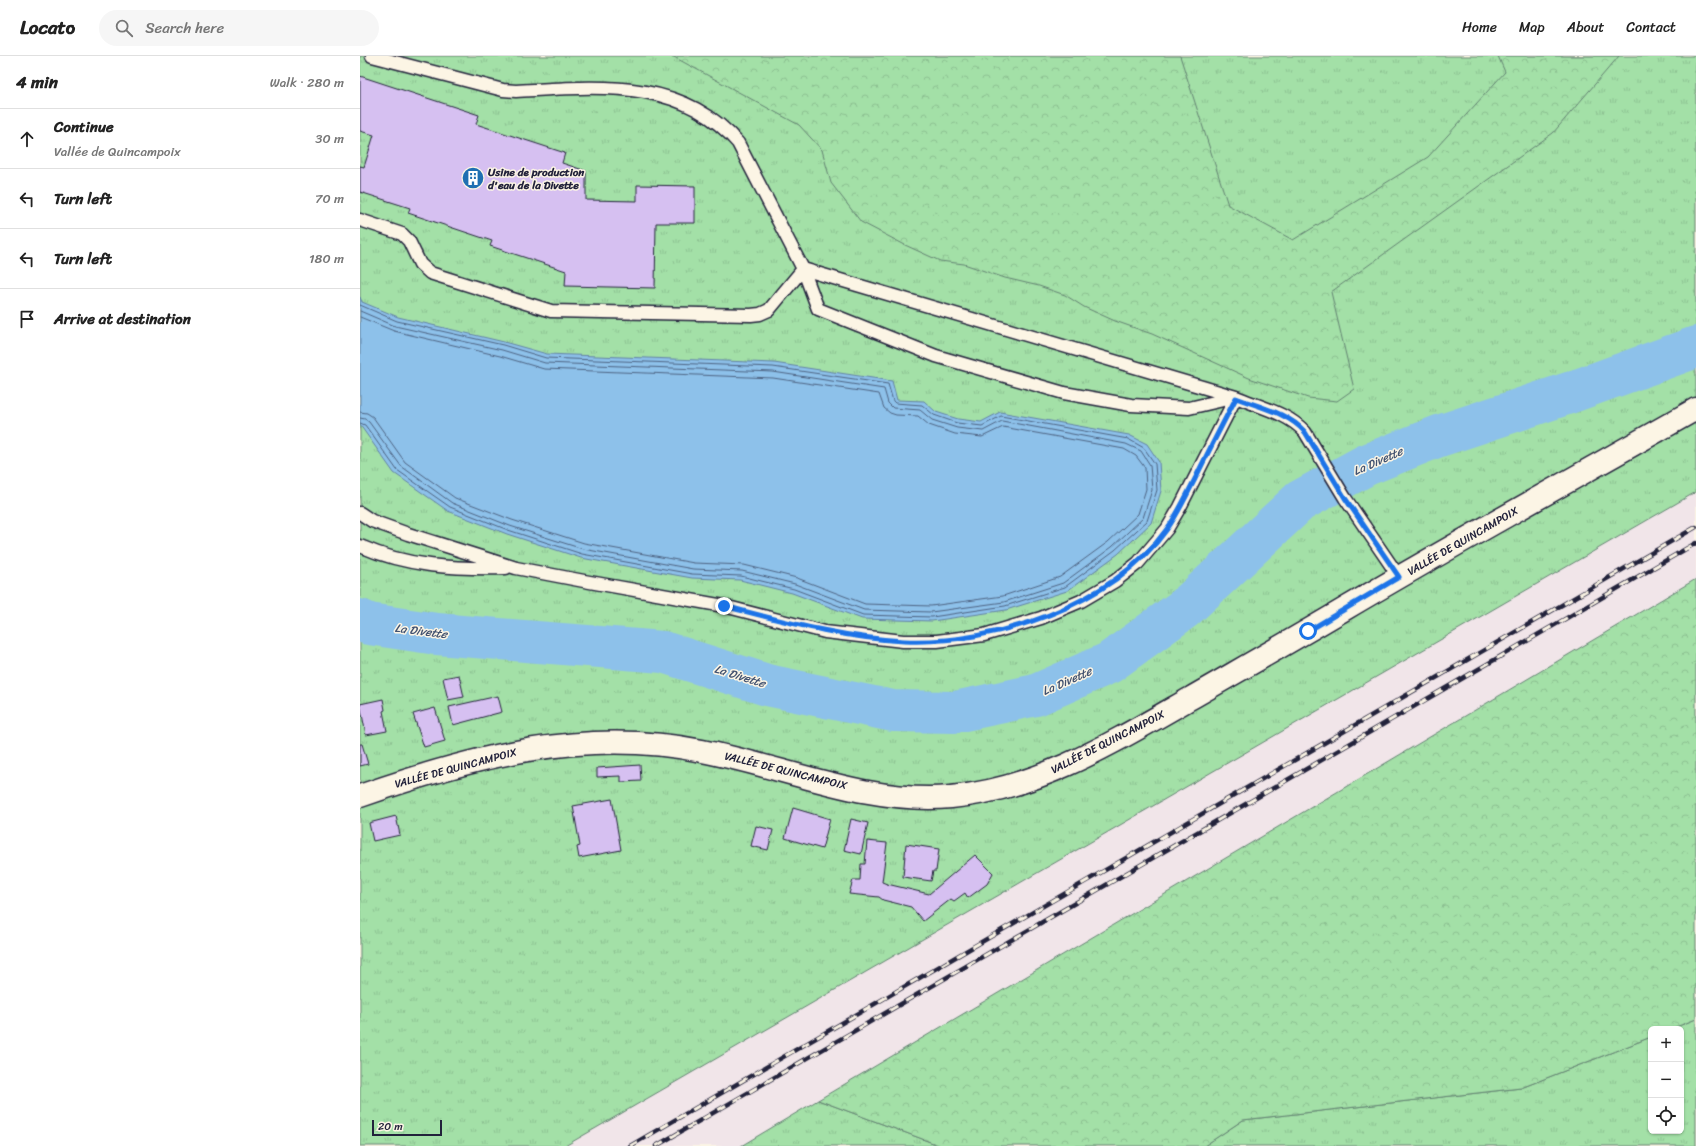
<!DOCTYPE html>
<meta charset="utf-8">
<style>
:root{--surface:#fff;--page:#f6f6f6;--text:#222;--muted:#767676;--line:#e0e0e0}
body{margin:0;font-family:Sriracha,sans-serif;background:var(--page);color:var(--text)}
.controls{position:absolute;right:12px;bottom:12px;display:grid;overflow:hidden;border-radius:6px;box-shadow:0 1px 3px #0004}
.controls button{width:36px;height:36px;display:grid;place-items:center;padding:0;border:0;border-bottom:1px solid var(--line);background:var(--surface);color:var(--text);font:20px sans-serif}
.scale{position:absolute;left:12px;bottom:10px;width:70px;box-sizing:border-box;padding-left:4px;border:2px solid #22223b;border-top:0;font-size:11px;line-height:14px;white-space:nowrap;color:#22223b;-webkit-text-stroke:3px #fcf5e5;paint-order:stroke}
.stop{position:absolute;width:12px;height:12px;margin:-9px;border:3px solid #1a73e8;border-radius:50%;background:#fff}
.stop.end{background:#1a73e8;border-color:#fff;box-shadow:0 1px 4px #0008}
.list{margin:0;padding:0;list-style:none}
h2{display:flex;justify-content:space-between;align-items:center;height:52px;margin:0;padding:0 16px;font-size:17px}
h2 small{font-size:13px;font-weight:400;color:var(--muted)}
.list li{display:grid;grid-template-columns:26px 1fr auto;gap:12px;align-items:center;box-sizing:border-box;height:60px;padding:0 16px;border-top:1px solid var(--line)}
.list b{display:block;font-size:15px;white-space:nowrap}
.list p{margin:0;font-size:13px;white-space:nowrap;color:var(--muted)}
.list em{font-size:13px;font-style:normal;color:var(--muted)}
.icon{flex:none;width:22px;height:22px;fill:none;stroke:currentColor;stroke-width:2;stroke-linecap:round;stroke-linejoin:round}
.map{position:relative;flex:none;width:1336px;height:1090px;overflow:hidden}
header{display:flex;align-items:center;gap:24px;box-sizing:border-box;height:56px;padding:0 20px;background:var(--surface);border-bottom:1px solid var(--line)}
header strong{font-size:19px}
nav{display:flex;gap:22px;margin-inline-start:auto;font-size:14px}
.search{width:280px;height:36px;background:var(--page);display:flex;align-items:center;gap:10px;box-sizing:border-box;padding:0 14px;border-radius:22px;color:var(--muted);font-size:15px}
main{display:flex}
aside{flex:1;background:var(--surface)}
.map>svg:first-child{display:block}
.built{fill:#f1e5e9}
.grass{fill:url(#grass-tufts);stroke:#628171}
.forest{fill:url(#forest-crowns);stroke:#628171}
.water{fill:#8dc1ea;stroke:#6281a4}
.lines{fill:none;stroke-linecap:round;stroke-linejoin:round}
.shore{stroke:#4d6281;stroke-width:1}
.river{stroke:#8dc1ea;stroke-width:42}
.building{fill:#d6c0f1;stroke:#22223b}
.service-casing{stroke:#22223b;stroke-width:15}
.secondary-casing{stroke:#22223b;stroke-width:25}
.service{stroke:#fcf5e5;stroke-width:12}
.secondary{stroke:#fcf5e5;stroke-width:22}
.rail-casing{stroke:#22223b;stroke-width:4.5}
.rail{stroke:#fcf5e5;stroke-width:3;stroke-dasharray:9;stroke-linecap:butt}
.route{stroke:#1a73e8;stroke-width:5}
.labels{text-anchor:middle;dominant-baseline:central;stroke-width:3;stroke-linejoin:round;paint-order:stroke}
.poi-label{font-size:11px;font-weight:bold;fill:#22223b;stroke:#fcf5e5;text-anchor:start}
.street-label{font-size:11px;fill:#22223b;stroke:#fcf5e5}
.water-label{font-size:12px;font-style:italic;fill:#425270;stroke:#fcf5e5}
</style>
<header>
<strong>Locato</strong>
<div class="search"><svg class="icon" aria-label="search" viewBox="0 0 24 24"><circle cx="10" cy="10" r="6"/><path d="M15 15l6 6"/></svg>Search here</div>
<nav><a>Home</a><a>Map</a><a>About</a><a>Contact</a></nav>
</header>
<main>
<aside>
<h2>4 min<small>Walk · 280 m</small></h2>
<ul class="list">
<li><svg class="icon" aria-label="ahead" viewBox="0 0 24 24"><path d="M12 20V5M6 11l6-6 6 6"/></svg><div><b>Continue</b><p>Vallée de Quincampoix</p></div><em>30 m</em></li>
<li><svg class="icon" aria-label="left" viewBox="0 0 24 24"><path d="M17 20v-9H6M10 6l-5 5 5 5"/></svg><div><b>Turn left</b></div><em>70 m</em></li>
<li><svg class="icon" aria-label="left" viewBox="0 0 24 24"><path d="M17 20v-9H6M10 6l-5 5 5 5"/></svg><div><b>Turn left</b></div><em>180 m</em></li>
<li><svg class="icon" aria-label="arrive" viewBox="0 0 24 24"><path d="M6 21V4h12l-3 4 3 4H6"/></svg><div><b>Arrive at destination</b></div></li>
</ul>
</aside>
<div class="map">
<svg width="1336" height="1090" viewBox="0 0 1336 1090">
<defs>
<pattern id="grass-tufts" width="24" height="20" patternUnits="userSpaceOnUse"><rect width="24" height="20" fill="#a3e0a7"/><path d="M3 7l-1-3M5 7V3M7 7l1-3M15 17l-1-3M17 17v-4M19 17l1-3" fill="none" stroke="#8cc091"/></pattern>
<pattern id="forest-crowns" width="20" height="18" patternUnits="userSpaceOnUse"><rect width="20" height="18" fill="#a3e0a7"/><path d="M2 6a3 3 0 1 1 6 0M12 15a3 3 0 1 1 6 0" fill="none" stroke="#8cc091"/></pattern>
</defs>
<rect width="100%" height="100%" fill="#fcf5e5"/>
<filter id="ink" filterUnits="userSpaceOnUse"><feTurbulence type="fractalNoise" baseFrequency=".025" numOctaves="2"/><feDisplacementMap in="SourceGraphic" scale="8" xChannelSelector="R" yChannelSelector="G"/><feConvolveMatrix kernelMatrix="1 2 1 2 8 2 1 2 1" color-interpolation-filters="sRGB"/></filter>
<g filter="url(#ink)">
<path class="built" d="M1336 436V523L381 1090H205Z"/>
<path class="grass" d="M0 0H1336V436L205 1090H0Z
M1336 963V1090H844L883 1064 1161 1032 1291 981V1075H1321V973H1311Z
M458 1044 581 1090H381Z"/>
<path class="forest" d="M308 0H820L868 149 933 184 1068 101 1145 16 1138 0H1259L1193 77 971 236 994 333 977 345 948 342 889 322 792 278 755 265 724 251 705 239 679 230 645 222 604 208 580 205 545 189 501 166 471 127 462 94 439 69 314 1Z
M1336 523V963L1311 973H1291V981L1161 1032 883 1064 844 1090H581L458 1044Z"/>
<path class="water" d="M0 241 2 246 38 261 144 286 187 298 414 307 532 325 537 344 564 345 576 356 598 363 621 366 640 356 769 379 787 388 799 406 801 435 791 467 758 498 707 535 646 554 572 565 502 563 432 537 380 524 332 522 221 502 147 478 88 455 34 417 0 369Z"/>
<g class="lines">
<path class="shore" d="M0 249 37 265 143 289 186 302 413 311 528 328 533 345 535 347 562 349 574 359 597 367 622 370 641 360 768 383 784 392 795 408 797 434 787 465 755 494 705 531 645 550 572 561 503 559 434 533 381 520 332 518 222 498 148 474 90 451 37 414 5 369 0 367
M0 255 35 270 142 294 185 307 413 316 524 333 528 347 533 352 560 354 572 364 597 372 623 375 642 365 766 388 781 395 790 409 792 434 783 462 752 491 703 527 644 546 571 556 504 554 435 528 382 515 333 513 223 493 150 470 92 447 41 410 9 366 5 363 0 362
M0 261 34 275 140 300 184 313 413 322 519 338 524 352 530 357 536 359 558 360 569 369 595 378 622 381 643 371 764 393 776 400 785 412 786 433 778 458 748 486 700 521 643 540 571 550 505 548 437 522 384 509 334 507 224 487 152 464 95 442 45 406 13 361 7 357 0 356"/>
<path class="river" d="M0 564 9 568 77 578 303 596 407 629 533 655 595 656 676 639 749 607 825 552 940 445 1006 409 1079 380 1209 337 1336 291"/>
</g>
<path class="building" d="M0 20 119 59 116 68 205 97 202 107 226 115V144L277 145V129L335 130V167H296L295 232 205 230 206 215 130 190 132 185 48 157 50 152 0 136V110L4 111 14 79 0 75Z
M99 619 104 641 88 644 83 622Z
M138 640 142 656 93 669 89 651Z
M23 643 25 654 23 655 27 675 6 679 0 648Z
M75 652 85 685 64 691 53 658Z
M0 688H2L8 708 0 710Z
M280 709 281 725 261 726V720L237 721V712Z
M252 743 261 794 219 802 217 791 220 790 213 750Z
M433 752 470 763 462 793 425 782Z
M36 760 40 779 13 785 9 767Z
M491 763 508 767 501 798 484 794Z
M396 770 413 774 408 794 391 790Z
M507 785 527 787 522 826 527 828 569 838 615 799 633 817 627 828 608 842 605 837 594 845 591 843 563 865 551 851 523 844 519 841 489 838 493 824H500L501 808H505Z
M546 788 579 793 576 815H573L571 825 543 821Z"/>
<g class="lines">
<g class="service-casing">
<path id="service" d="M12 0 143 34 156 35C234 31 321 20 378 87L443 213 458 253 576 300 704 337 771 349 829 352 876 341
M0 164 42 178 49 185 60 208 70 217 191 255 391 259 400 258 409 254 443 213
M443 213 876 341C900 351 928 357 945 376L985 442 1039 521
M0 457 12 465 48 478 156 512 224 525 364 550 465 576 543 585H577L624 579 681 562 721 545 755 525 778 507 807 473 820 451 876 341
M0 490C48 511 94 513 146 512"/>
</g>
<g class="secondary-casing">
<path id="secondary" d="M0 740C112 701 223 671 342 695 422 710 509 749 591 741 679 733 756 685 831 642 883 612 936 582 988 551 1103 483 1220 419 1336 353"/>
</g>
<use href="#service" class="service"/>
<use href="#secondary" class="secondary"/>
<g class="rail-casing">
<path id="rail" d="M270 1090 1336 471
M296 1090 1336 487"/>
</g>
<use href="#rail" class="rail"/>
</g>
</g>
<g class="lines" filter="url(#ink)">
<path class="route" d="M364 550C423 565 482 582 544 585 634 589 753 549 807 473 818 458 826 440 835 423 848 396 862 369 876 342 900 351 928 357 945 376L985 442 1039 521 948 575"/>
</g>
<defs>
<g id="building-disc" transform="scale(1.15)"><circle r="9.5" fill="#1f6fb2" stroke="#fcf5e5"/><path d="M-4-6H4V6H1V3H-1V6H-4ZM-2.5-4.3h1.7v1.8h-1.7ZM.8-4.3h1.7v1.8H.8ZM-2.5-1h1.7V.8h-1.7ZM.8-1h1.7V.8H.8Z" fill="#fff"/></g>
</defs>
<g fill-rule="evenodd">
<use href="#building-disc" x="113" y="122"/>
</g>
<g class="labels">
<g class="poi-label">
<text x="128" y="116">Usine de production<tspan x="128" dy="13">d'eau de la Divette</tspan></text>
</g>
<g class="street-label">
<text transform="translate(1103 485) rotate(-30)">VALLÉE DE QUINCAMPOIX</text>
<text transform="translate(748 686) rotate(-27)">VALLÉE DE QUINCAMPOIX</text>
<text transform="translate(96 712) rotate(-15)">VALLÉE DE QUINCAMPOIX</text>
<text transform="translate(426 715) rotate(14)">VALLÉE DE QUINCAMPOIX</text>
</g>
<g class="water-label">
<text transform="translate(1018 405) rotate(-24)">La Divette</text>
<text transform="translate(61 575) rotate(7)">La Divette</text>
<text transform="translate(380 620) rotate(17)">La Divette</text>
<text transform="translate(707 625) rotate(-24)">La Divette</text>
</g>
</g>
</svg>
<div class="controls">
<button>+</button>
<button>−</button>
<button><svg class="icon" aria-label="locate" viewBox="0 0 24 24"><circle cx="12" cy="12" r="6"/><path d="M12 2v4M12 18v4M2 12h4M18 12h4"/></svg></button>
</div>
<div class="scale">20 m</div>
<div class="stop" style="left:948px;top:575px"></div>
<div class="stop end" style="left:364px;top:550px"></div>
</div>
</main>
